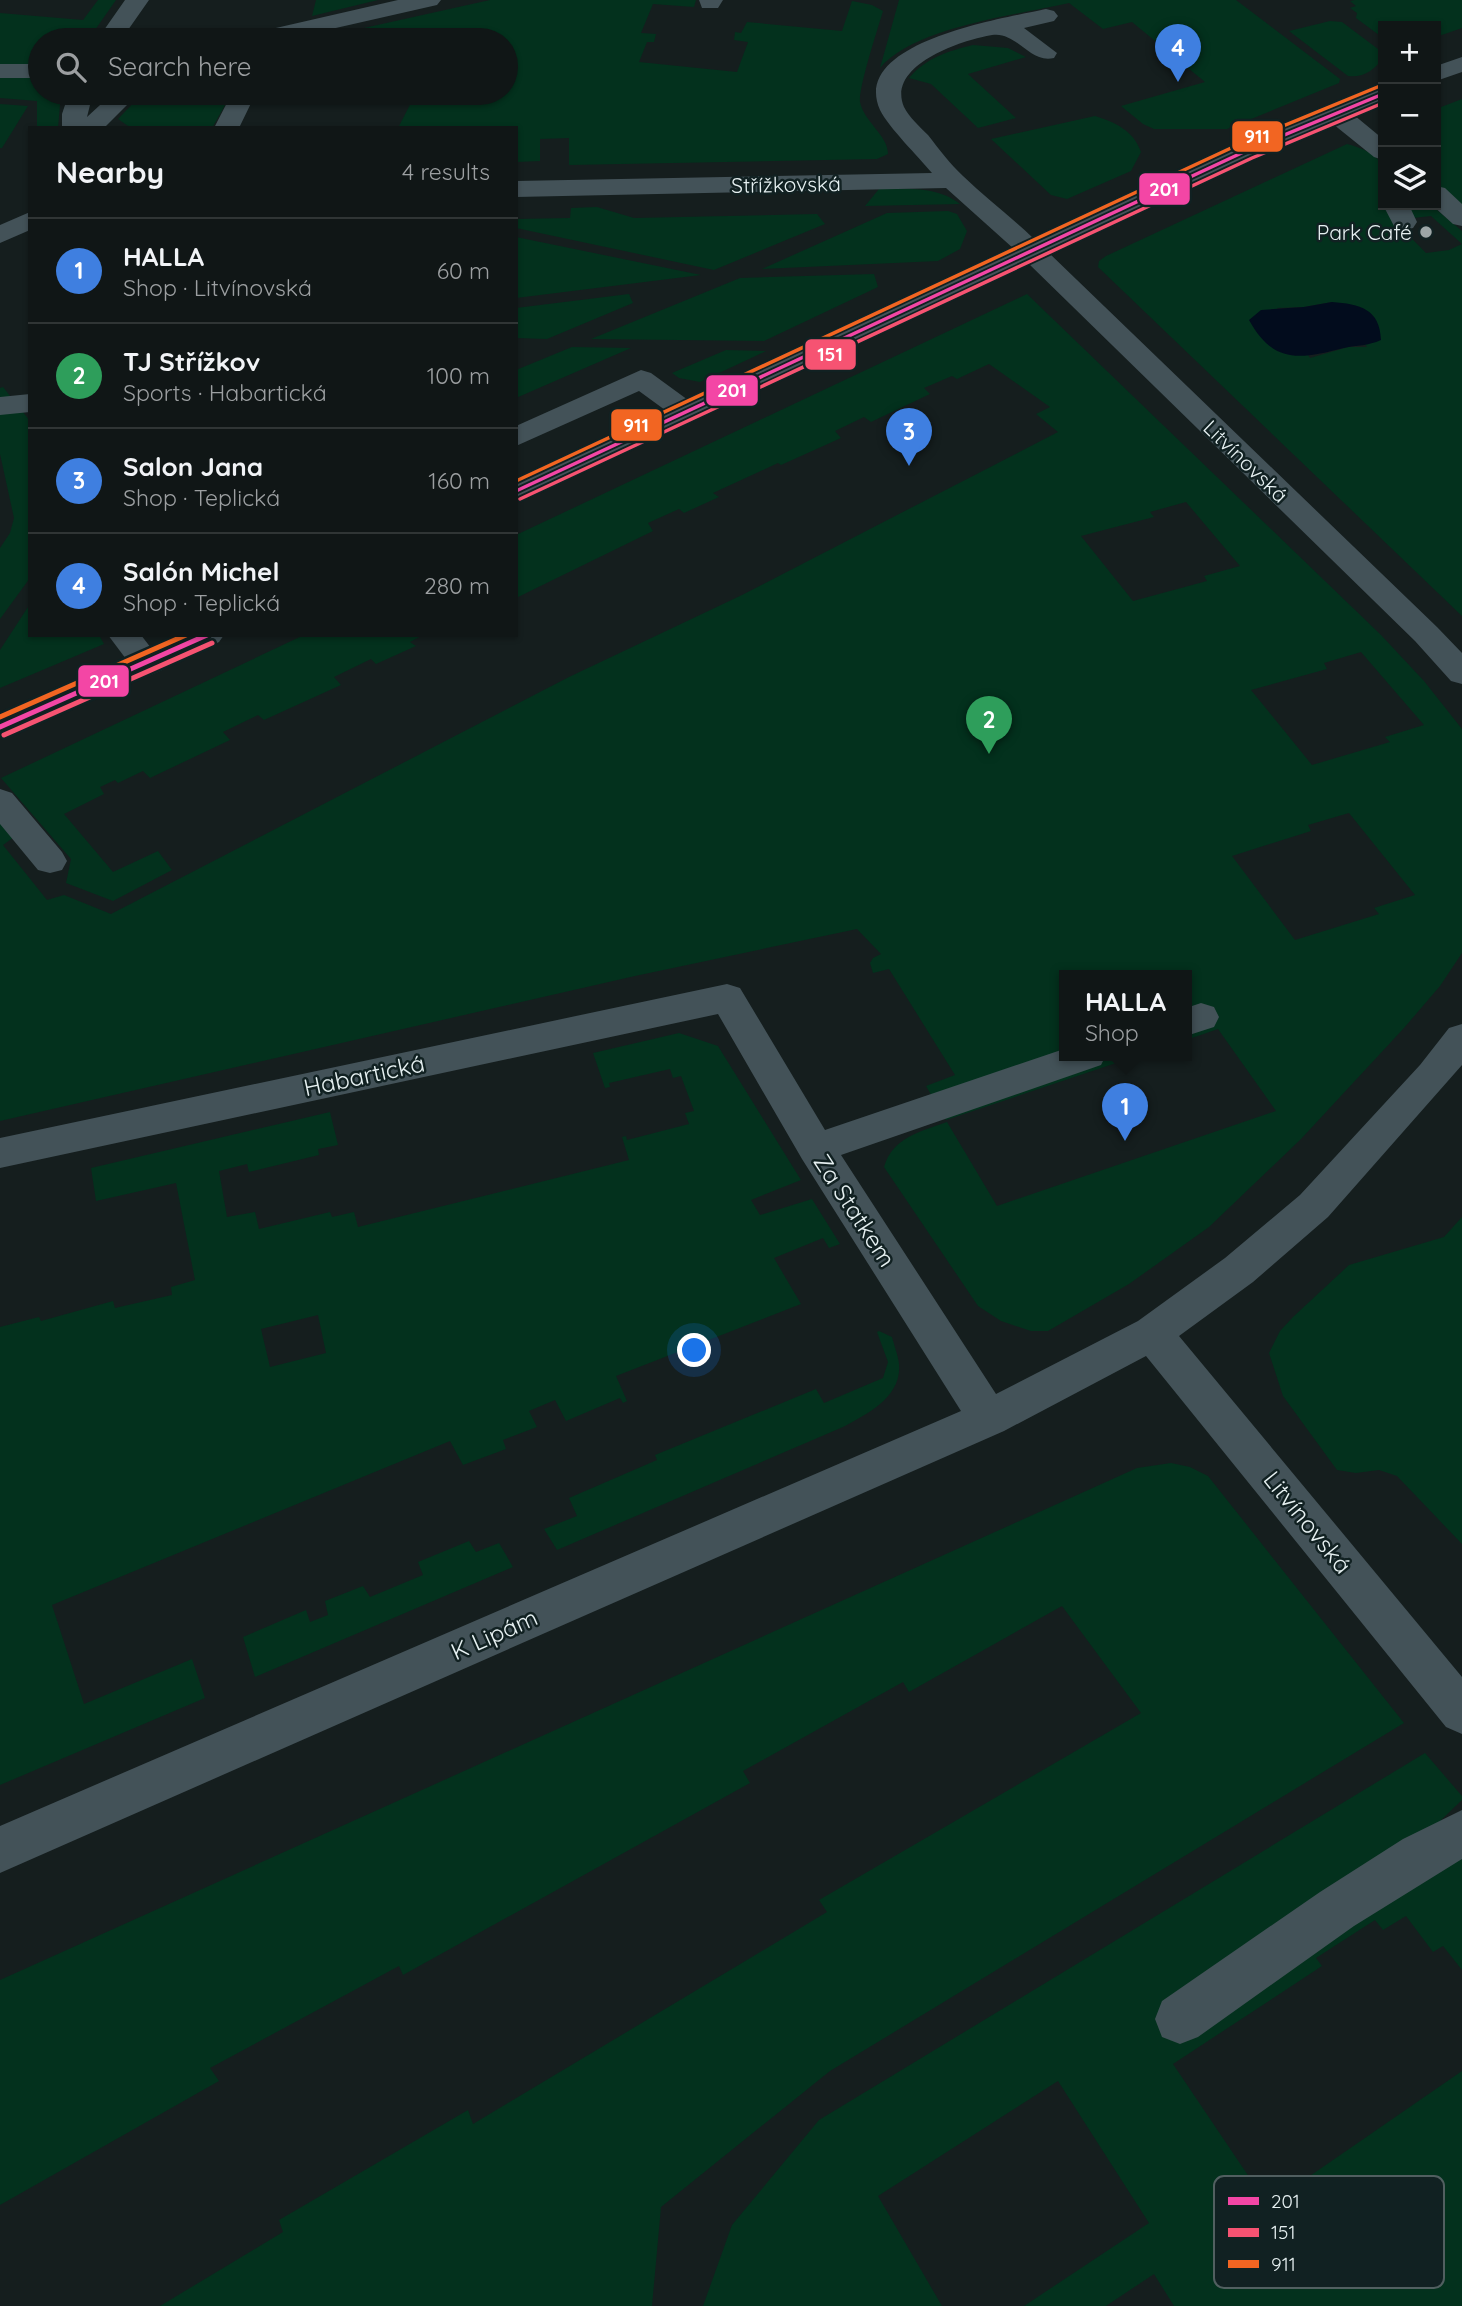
<!DOCTYPE html>
<meta charset="utf-8">
<style>
:root{--surface:#101616;--page:#1e2323;--text:#f1f3f6;--muted:#9c9fa1;--line:#303535;--accent:#8c9099}
body{margin:0;font-family:Quicksand,sans-serif;background:var(--page);color:var(--text)}
.controls{position:absolute;right:21px;top:21px;display:grid;overflow:hidden;border-radius:0px;box-shadow:0 2px 5px #0004}
.controls button{width:63px;height:63px;display:grid;place-items:center;padding:0;border:0;border-bottom:2px solid var(--line);background:var(--surface);color:var(--text);font:35px sans-serif}
.you{position:absolute;left:695px;top:1351px;width:24px;height:24px;margin:-18px;border:5px solid #fff;border-radius:50%;background:#1a73e8;box-shadow:0 0 0 10px #1a73e833}
.badge{display:grid;place-items:center;width:46px;height:46px;border-radius:50%;background:var(--accent);color:#fff;font-size:23px;font-weight:700}
.pin{position:absolute;translate:-50% -58px;filter:drop-shadow(0 2px 4px #0008)}
.pin::after{content:'';position:absolute;top:37px;width:24px;height:21px;background:inherit;clip-path:polygon(0 0,100% 0,50% 100%)}
.popup{position:absolute;left:1059px;top:970px;width:133px;height:91px;box-sizing:border-box;display:grid;place-content:center;border-radius:0px;background:var(--surface);filter:drop-shadow(0 2px 5px #0005);font-size:23px;white-space:nowrap;color:var(--muted)}
.popup b{font-size:26px;color:var(--text)}
.popup::after{content:'';position:absolute;left:50%;top:100%;margin-left:-14px;border:14px solid transparent;border-top-color:var(--surface)}
.list{margin:0;padding:0;list-style:none}
h2{display:flex;justify-content:space-between;align-items:center;height:91px;margin:0;padding:0 28px;font-size:30px}
h2 small{font-size:23px;font-weight:400;color:var(--muted)}
.list li{display:grid;grid-template-columns:46px 1fr auto;gap:21px;align-items:center;box-sizing:border-box;height:105px;padding:0 28px;border-top:2px solid var(--line)}
.list b{display:block;font-size:26px;white-space:nowrap}
.list p{margin:0;font-size:23px;white-space:nowrap;color:var(--muted)}
.list em{font-size:23px;font-style:normal;color:var(--muted)}
.icon{flex:none;width:38px;height:38px;fill:none;stroke:currentColor;stroke-width:2;stroke-linecap:round;stroke-linejoin:round}
.map{position:relative;flex:none;width:1462px;height:2306px;overflow:hidden}
.search{position:absolute;background:var(--surface);box-shadow:0 2px 5px #0004;left:28px;top:28px;width:490px;height:77px;display:flex;align-items:center;gap:18px;box-sizing:border-box;padding:0 24px;border-radius:38px;color:var(--muted);font-size:26px}
.panel{position:absolute;background:var(--surface);box-shadow:0 2px 5px #0004;left:28px;top:126px;width:490px;height:511px;border-radius:0px}
.map>svg:first-child{display:block}
.green{fill:#03311d;fill-rule:evenodd}
.water{fill:#020c1d}
.lines{fill:none;stroke-linecap:round;stroke-linejoin:round}
.minor{fill:#435258;fill-rule:evenodd}
.bus-1-far1-casing{stroke:#112122;stroke-width:7}
.bus-1-casing{stroke:#112122;stroke-width:10}
.bus-2-far1-casing{stroke:#112122;stroke-width:7}
.bus-2-casing{stroke:#112122;stroke-width:10}
.bus-3-far1-casing{stroke:#112122;stroke-width:7}
.bus-3-casing{stroke:#112122;stroke-width:10}
.bus-1-far1{stroke:#f346a5;stroke-width:3.5}
.bus-1{stroke:#f346a5;stroke-width:5}
.bus-2-far1{stroke:#f65372;stroke-width:3.5}
.bus-2{stroke:#f65372;stroke-width:5}
.bus-3-far1{stroke:#f26522;stroke-width:3.5}
.bus-3{stroke:#f26522;stroke-width:5}
.poi-dot{fill:#9da6a7;stroke:#112122;stroke-width:2.5}
.labels{text-anchor:middle;dominant-baseline:central;stroke-width:5;stroke-linejoin:round;paint-order:stroke}
.far-street-label{font-size:21px;fill:#e6f0f1;stroke:#112122}
.far-poi-label{font-size:21px;fill:#e6f0f1;stroke:#112122;text-anchor:end}
.street-label{font-size:24px;fill:#e6f0f1;stroke:#112122}
.key{fill:#112122;stroke:#515f60;stroke-width:2}
.key-label{font-size:19px;fill:#e6f0f1}
.line-badge{stroke:#112122;stroke-width:2.5}
.badge-label{font-size:19px;text-anchor:middle;font-weight:bold;fill:#fff}
</style>
<div class="map">
<svg width="1462" height="2306" viewBox="0 0 1462 2306">
<rect width="100%" height="100%" fill="#151e1e"/>
<path class="green" d="M98 0H116L88 40H40V93H61L58 128H37V101L0 98V13L83 20Z
M316 0H378L312 16Z
M490 0H696L694 7 653 4 641 33 656 34 654 42H647L639 62 737 72 748 42 734 40 735 32 741 33 747 22 842 31 852 1 872 5 883 11C878 28 858 89 860 102 864 122 888 135 888 154L877 159 569 165V138L540 139V161L516 162V128H398L416 93H506V40H334L337 34Z
M899 0H1236L1340 79 1339 83 1227 129H1154L1143 124 1121 106 1205 82 1132 22 1103 29 1069 3C1017 15 914 27 880 68Z
M1355 0H1462V28L1436 37V26H1383V38L1356 18 1357 13 1350 8 1356 6 1350 1Z
M1330 21 1342 22 1382 52 1383 58C1374 70 1364 78 1348 76L1289 31Z
M973 45 1008 48 1026 57 968 74 1016 118 978 128 931 84 909 78C926 58 948 51 973 45Z
M143 93H232L212 128H131L118 119Z
M1462 99V211L1436 188V109Z
M0 104 28 106 2 148H0Z
M1095 116C1115 122 1134 131 1141 152L1131 171 1067 199 1051 195 991 139Z
M1347 144C1362 148 1373 152 1383 165 1376 218 1394 218 1426 253L1449 250 1462 244 1431 216 1413 218 1406 205H1431L1462 231V616L1098 267 1099 261 1106 256ZM1332 302 1367 347H1348L1310 358 1277 308 1304 307Z
M879 189C907 189 937 186 960 204L865 206Z
M597 207 634 218 817 214 825 224 714 270 516 228V219L570 218 571 208Z
M948 211 957 214 967 231 960 249 938 261 762 269 887 213Z
M516 237 701 275 516 298Z
M874 274 878 287 764 341 591 339 740 278Z
M629 294 633 303 547 339 516 338V308Z
M1027 294 1381 635 1424 681 1462 729V953L1440 986 1404 1028 1301 1139 1209 1227 1129 1284 1048 1331H1031L1001 1321 978 1306 884 1167C893 1137 920 1132 947 1122L997 1206 1276 1111 1218 1029 1186 1040V975H1064V1055H1140L946 1120 926 1086 955 1075 889 969 873 973 870 963 873 958 881 954 857 929 635 976 0 1121V822L14 837 3 845 47 900 64 895 111 914 569 677 742 595 1058 432 1036 414 1050 407 989 364 957 379 952 376 924 388 930 394 871 422 864 417 835 431 841 438 781 465 778 463 713 493 719 497 684 513 679 509 648 523 653 531 516 598V535ZM1186 502 1240 566 1204 576 1207 581 1133 601 1081 536 1154 517 1150 512ZM1361 652 1424 725 1385 737 1390 742 1312 765 1251 690 1327 669 1324 663ZM1349 813 1415 895 1374 908 1379 914 1295 940 1232 856 1311 831 1308 825Z
M572 347 631 348 516 398V370Z
M726 350 766 351 700 382 679 378 672 373Z
M3 387 30 421V578L0 619V548L10 533 14 518 0 454V388Z
M30 604V635H99L104 644 0 688V650Z
M304 635H423L410 642 416 646 376 664 371 659 334 677 341 685 264 720 258 715 223 732 230 740 150 778 143 771 118 783 115 780 100 787 104 794 64 814 113 872 158 851 172 870 113 901 66 883 71 859 1 778Z
M679 1033 718 1046 801 1180 751 1200 760 1215 812 1199 840 1244 829 1248 823 1238 774 1258 801 1304 616 1376 627 1401 623 1403 620 1398 566 1421 555 1400 529 1411 537 1427 503 1440 506 1449 463 1465 450 1441 52 1605 84 1704 192 1659 205 1698 0 1785V1327L39 1317 41 1321 113 1301 115 1308 172 1295 171 1287 195 1280 176 1183 96 1201 91 1168 330 1112 338 1145 318 1149 319 1155 249 1172 247 1164 219 1171 227 1217 255 1212 259 1229 330 1212 332 1217 354 1212 358 1227 629 1160 622 1137 626 1136 627 1140 689 1124 685 1113 694 1111 681 1076 673 1078 670 1069 609 1083 610 1087 605 1088 593 1053ZM318 1315 326 1353 270 1367 261 1329Z
M1462 1217V1544L1397 1476 1379 1470 1356 1473 1337 1470 1283 1396 1269 1353 1280 1331 1293 1317 1349 1265 1444 1237Z
M879 1331 892 1337C894 1345 898 1355 899 1364 902 1397 867 1414 843 1427L557 1550 544 1529 577 1516 569 1498 657 1460 655 1455 816 1389 824 1403 883 1378 888 1362 877 1332Z
M1171 1463 1190 1467 1208 1476 1404 1723 830 2071 661 2207 652 2306H160L283 2232 279 2220 468 2110 473 2124 827 1912 819 1900 1141 1713 1062 1606 909 1692 903 1682 743 1771 750 1783 403 1975 399 1966 210 2068 219 2081 0 2205V1980L1137 1468Z
M469 1541 476 1552 499 1543 513 1567 255 1677 243 1637 306 1610 310 1622 328 1615 325 1601 363 1586 370 1597 423 1575 418 1562Z
M1425 1753 1462 1796V1800L1441 1820 1462 1846V1970L1443 1946 1433 1952 1406 1916 1383 1930 1375 1920 1316 1958 1322 1966 1173 2064 1268 2205 1462 2071V2306H1174L1154 2274 1106 2306H1024L1149 2223 1058 2081 878 2196 942 2306H703L732 2225 819 2120Z"/>
<path class="water" d="M1332 302C1360 304 1380 309 1381 340 1368 346 1357 345 1344 348 1300 359 1274 365 1249 320L1261 310 1304 307Z"/>
<g class="lines">
<path class="minor" d="M125 0H149L121 40H97Z
M398 0H441L437 5 283 40H241L245 35Z
M699 0H723L718 8H702Z
M1046 9 1054 11 1058 16 1054 21 1024 28 1057 53 1054 58C1029 64 1017 31 992 35 962 40 886 65 904 107 909 117 920 127 928 135 939 149 950 164 963 176 986 198 1011 217 1034 239L1239 145 1383 87V103L1354 115 1383 139V160L1374 157 1333 124 1257 155 1049 253 1437 627 1462 653V684L1451 681 1415 641 1028 263 516 500V479L665 410 639 391 516 446V426L641 370 651 373 688 400 1014 249 946 188 516 197V181L932 173C918 156 889 128 880 110 849 41 1007 18 1046 9Z
M1462 57V72L1436 81V66Z
M0 64H40V78H0Z
M69 93H93L87 117 113 93H139L104 128H62V114Z
M232 93H256L239 128H214Z
M1436 186 1445 188 1462 204V226L1453 224 1432 205H1436Z
M1383 205H1409L1417 222 1413 228 1404 230 1395 228Z
M30 212V230L0 243V225Z
M30 394V412L0 415V397Z
M108 635H141L151 648 179 635H224L219 642 158 672 0 738V714L126 659Z
M0 789 12 793 62 852 67 861 62 870 50 873 38 870 0 824Z
M727 984 740 988 825 1130 1064 1049V1055H1106L1101 1065 841 1155 996 1394 1138 1321 1225 1258 1300 1195 1420 1065 1449 1028 1462 1024V1065L1328 1217 1253 1282 1179 1336 1462 1677V1734L1446 1727 1146 1356 1004 1431 0 1873V1826L961 1411 802 1159 718 1014 0 1168V1138Z
M1201 1003 1214 1007 1219 1017 1214 1027 1186 1036V1008Z
M1462 1810V1859L1354 1926 1198 2037 1180 2044 1162 2037 1155 2019 1162 2001 1320 1892 1403 1839Z"/>
<g class="bus-1-far1-casing">
<path id="bus-1-far1" d="M516 491 1248 150 1383 94"/>
</g>
<g class="bus-1-casing">
<path id="bus-1" d="M0 727 207 635"/>
</g>
<g class="bus-2-far1-casing">
<path id="bus-2-far1" d="M520 499 1252 158 1383 103"/>
</g>
<g class="bus-2-casing">
<path id="bus-2" d="M4 735 212 643"/>
</g>
<g class="bus-3-far1-casing">
<path id="bus-3-far1" d="M516 481 1244 142 1380 86"/>
</g>
<g class="bus-3-casing">
<path id="bus-3" d="M0 717 186 635"/>
</g>
<use href="#bus-1-far1" class="bus-1-far1"/>
<use href="#bus-1" class="bus-1"/>
<use href="#bus-2-far1" class="bus-2-far1"/>
<use href="#bus-2" class="bus-2"/>
<use href="#bus-3-far1" class="bus-3-far1"/>
<use href="#bus-3" class="bus-3"/>
</g>
<circle class="poi-dot" cx="1426" cy="232" r="7"/>
<g class="labels">
<g class="far-street-label">
<text transform="translate(786 184) rotate(-1)">Střížkovská</text>
<text transform="translate(1246 461) rotate(44)">Litvínovská</text>
</g>
<g class="far-poi-label">
<text x="1412" y="232">Park Café</text>
</g>
<g class="street-label">
<text transform="translate(364 1075) rotate(-12)">Habartická</text>
<text transform="translate(855 1210) rotate(57)">Za Statkem</text>
<text transform="translate(1308 1522) rotate(51)">Litvínovská</text>
<text transform="translate(494 1634) rotate(-24)">K Lipám</text>
</g>
</g>
<rect x="1214" y="2176" width="230" height="112" rx="10" class="key"/>
<rect x="1228" y="2197" width="31" height="8" fill="#f346a5"/>
<rect x="1228" y="2228" width="31" height="9" fill="#f65372"/>
<rect x="1228" y="2260" width="31" height="8" fill="#f26522"/>
<g class="key-label">
<text x="1271" y="2208">201</text>
<text x="1271" y="2239">151</text>
<text x="1271" y="2271">911</text>
</g>
<g class="line-badge">
<rect x="1231" y="120" width="53" height="33" rx="7" fill="#f26522"/>
<rect x="1138" y="172" width="53" height="34" rx="7" fill="#f346a5"/>
<rect x="804" y="338" width="53" height="33" rx="7" fill="#f65372"/>
<rect x="705" y="374" width="54" height="33" rx="7" fill="#f346a5"/>
<rect x="610" y="408" width="53" height="34" rx="7" fill="#f26522"/>
<rect x="77" y="664" width="53" height="34" rx="7" fill="#f346a5"/>
</g>
<g class="badge-label">
<text x="1257" y="143">911</text>
<text x="1164" y="196">201</text>
<text x="830" y="361">151</text>
<text x="732" y="397">201</text>
<text x="636" y="432">911</text>
<text x="104" y="688">201</text>
</g>
</svg>
<div class="controls">
<button>+</button>
<button>−</button>
<button><svg class="icon" aria-label="layers" viewBox="0 0 24 24"><path d="M12 4l9 5-9 5-9-5zM3 14l9 5 9-5"/></svg></button>
</div>
<div class="you"></div>
<div class="pin badge" style="left:1125px;top:1141px;background:#3f7fe0">1</div>
<div class="popup"><b>HALLA</b>Shop</div>
<div class="pin badge" style="left:989px;top:754px;background:#2e9e5b">2</div>
<div class="pin badge" style="left:909px;top:466px;background:#3f7fe0">3</div>
<div class="pin badge" style="left:1178px;top:82px;background:#3f7fe0">4</div>
<div class="search"><svg class="icon" aria-label="search" viewBox="0 0 24 24"><circle cx="10" cy="10" r="6"/><path d="M15 15l6 6"/></svg>Search here</div>
<section class="panel">
<h2>Nearby<small>4 results</small></h2>
<ul class="list">
<li><span class="badge" style="background:#3f7fe0">1</span><div><b>HALLA</b><p>Shop · Litvínovská</p></div><em>60 m</em></li>
<li><span class="badge" style="background:#2e9e5b">2</span><div><b>TJ Střížkov</b><p>Sports · Habartická</p></div><em>100 m</em></li>
<li><span class="badge" style="background:#3f7fe0">3</span><div><b>Salon Jana</b><p>Shop · Teplická</p></div><em>160 m</em></li>
<li><span class="badge" style="background:#3f7fe0">4</span><div><b>Salón Michel</b><p>Shop · Teplická</p></div><em>280 m</em></li>
</ul>
</section>
</div>
